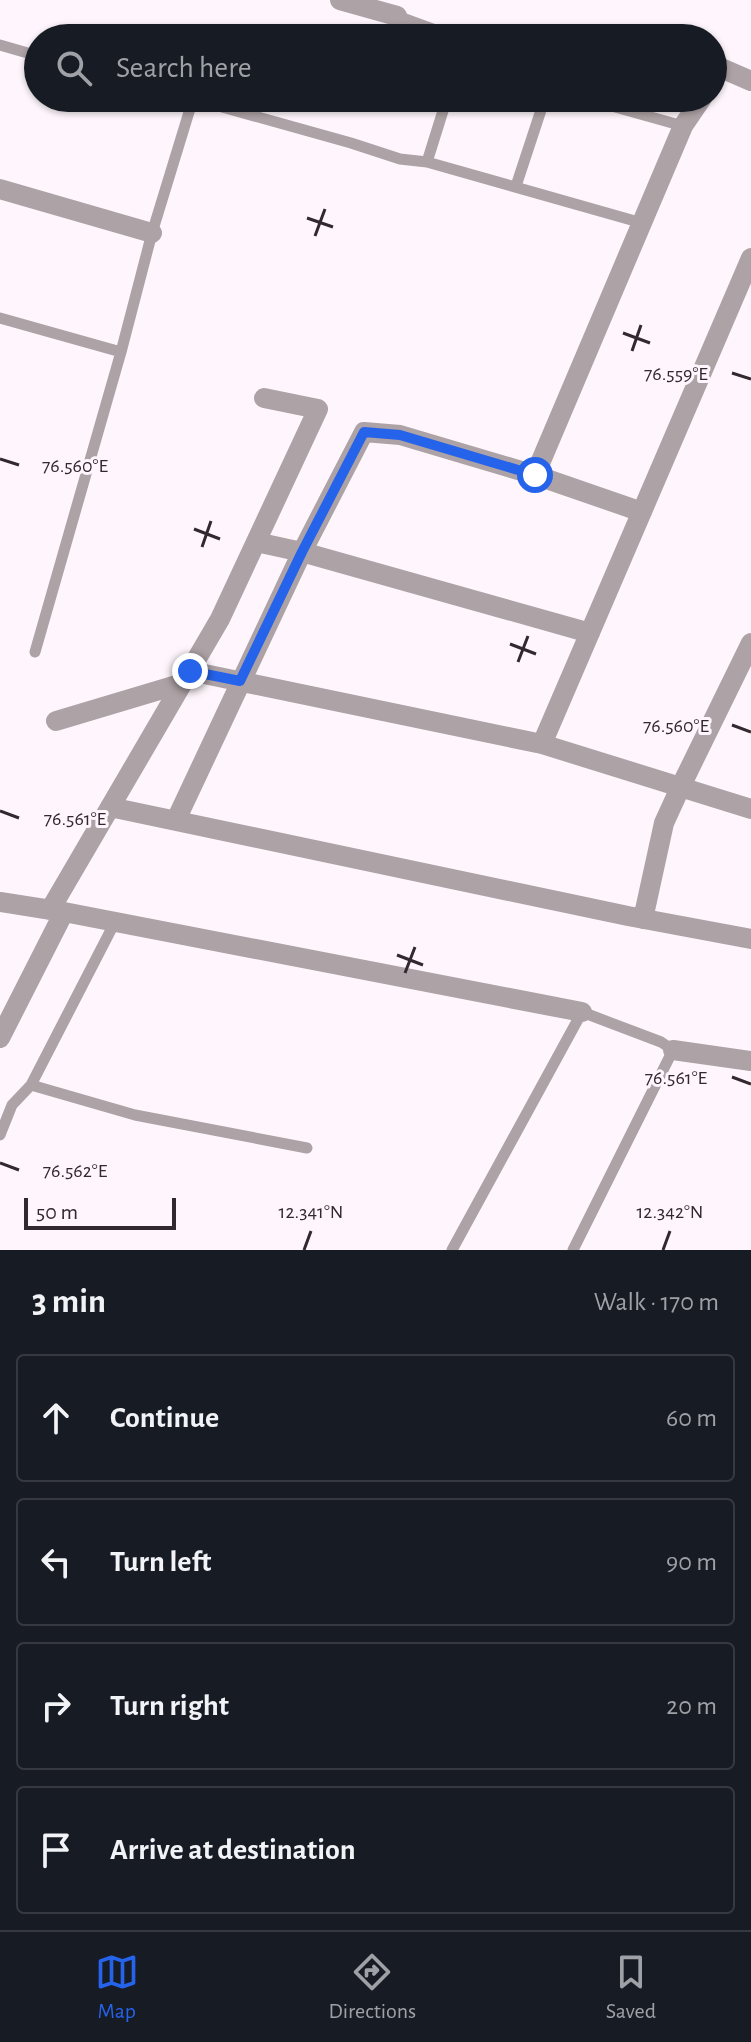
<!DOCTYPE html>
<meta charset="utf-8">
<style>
:root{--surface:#171b24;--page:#20242c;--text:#f1f3f6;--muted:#9ea1a6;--line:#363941;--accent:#2563eb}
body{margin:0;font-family:"Alegreya Sans",sans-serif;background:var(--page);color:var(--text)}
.scale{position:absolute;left:24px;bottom:20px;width:152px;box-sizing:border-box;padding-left:8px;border:4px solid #31292f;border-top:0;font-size:22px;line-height:28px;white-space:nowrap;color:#31292f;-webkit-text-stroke:6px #fef6fc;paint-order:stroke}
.stop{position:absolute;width:24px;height:24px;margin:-18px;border:6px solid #2563eb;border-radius:50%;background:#fff}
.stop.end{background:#2563eb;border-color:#fff;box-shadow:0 2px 8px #0008}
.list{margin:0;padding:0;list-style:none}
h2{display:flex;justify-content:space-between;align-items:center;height:104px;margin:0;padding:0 32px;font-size:34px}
h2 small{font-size:26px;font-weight:400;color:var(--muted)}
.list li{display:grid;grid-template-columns:52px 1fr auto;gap:24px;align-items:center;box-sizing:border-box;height:128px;margin:0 16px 16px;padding:0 16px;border:2px solid var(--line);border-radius:8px}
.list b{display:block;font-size:30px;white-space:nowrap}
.list em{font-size:26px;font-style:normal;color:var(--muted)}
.icon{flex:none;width:44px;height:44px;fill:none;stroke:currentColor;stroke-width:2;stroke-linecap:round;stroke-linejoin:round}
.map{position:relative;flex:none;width:751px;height:1250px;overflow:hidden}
.search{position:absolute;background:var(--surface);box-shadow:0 2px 6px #0004;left:24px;right:24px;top:24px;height:88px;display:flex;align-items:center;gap:20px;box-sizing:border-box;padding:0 28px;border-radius:44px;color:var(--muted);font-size:30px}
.sheet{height:680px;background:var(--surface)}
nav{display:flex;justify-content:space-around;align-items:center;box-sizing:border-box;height:112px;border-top:2px solid var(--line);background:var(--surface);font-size:22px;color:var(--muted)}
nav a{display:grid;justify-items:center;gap:4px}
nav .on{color:var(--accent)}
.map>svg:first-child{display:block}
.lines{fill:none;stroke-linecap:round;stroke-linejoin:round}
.lane{stroke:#ada2a5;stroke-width:11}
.street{stroke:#ada2a5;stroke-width:20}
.route{stroke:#2563eb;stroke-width:10}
.ticks{fill:none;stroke:#31292f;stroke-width:3}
.ticks-label{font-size:20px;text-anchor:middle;fill:#31292f;stroke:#fef6fc;stroke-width:6;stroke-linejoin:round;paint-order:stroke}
</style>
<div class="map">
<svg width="751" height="1250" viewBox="0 0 751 1250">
<rect width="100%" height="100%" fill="#fef6fc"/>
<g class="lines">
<path class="lane" d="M397 16 457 38
M0 45 38 56
M190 98 351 143 400 159 427 162 642 223
M583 98 683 126
M427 162 447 98
M516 186 545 98
M0 318 121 352
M35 652 121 352 152 233 193 99
M31 1085 135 1115 307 1148
M0 1135 12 1105 31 1085 115 922
M452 1250 582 1012 661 1042 673 1050 573 1250"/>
<path class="street" d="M340 0 397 16
M713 81 721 68 751 81
M0 189 152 233
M642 512 535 475 683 126 702 98
M256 542 302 552 590 633
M190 671 542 744 751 809
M56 721 183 683
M542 744 751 258
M110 807 628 916 751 939
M176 820 302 552 364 432 400 435 535 475
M0 902 64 912 582 1012
M50 910 220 619 318 409 264 398
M643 919 664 823 680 788 751 643
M0 1038 64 912
M673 1050 751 1061"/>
</g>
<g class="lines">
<path class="route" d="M190 671 240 681 302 552 364 432 400 435 535 475"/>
</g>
<path class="ticks" d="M307 218 333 227M315 236 325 209M623 333 650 343M632 351 641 325M732 373 751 379M0 459 19 465M194 529 220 539M202 547 211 521M510 644 536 654M518 662 528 636M732 725 751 732M0 811 19 818M397 955 423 965M405 973 415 947M732 1077 751 1084M0 1163 19 1170M304 1250 311 1231M663 1250 670 1231"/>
<g class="ticks-label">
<text x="676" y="380">76.559°E</text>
<text x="75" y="472">76.560°E</text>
<text x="676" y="732">76.560°E</text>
<text x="75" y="825">76.561°E</text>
<text x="676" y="1084">76.561°E</text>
<text x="75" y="1177">76.562°E</text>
<text x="311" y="1218">12.341°N</text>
<text x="670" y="1218">12.342°N</text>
</g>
</svg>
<div class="scale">50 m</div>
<div class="stop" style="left:535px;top:475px"></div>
<div class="stop end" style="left:190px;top:671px"></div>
<div class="search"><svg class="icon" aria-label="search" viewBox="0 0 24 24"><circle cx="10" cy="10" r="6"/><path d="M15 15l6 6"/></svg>Search here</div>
</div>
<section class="sheet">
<h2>3 min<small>Walk · 170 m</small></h2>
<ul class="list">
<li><svg class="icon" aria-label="ahead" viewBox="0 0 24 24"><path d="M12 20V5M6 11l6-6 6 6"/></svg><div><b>Continue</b></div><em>60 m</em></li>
<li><svg class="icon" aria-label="left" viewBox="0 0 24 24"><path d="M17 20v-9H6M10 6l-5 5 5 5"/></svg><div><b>Turn left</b></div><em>90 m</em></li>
<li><svg class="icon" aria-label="right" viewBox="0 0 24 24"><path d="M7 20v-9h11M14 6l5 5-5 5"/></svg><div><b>Turn right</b></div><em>20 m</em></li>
<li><svg class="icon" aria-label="arrive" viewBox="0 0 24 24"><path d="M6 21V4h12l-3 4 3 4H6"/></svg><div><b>Arrive at destination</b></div></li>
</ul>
</section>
<nav>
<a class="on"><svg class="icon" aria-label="map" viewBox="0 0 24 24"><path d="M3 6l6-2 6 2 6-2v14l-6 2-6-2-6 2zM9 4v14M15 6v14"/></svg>Map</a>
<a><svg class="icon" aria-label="directions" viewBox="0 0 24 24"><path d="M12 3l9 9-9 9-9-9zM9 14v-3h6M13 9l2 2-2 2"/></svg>Directions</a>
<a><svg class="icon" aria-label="saved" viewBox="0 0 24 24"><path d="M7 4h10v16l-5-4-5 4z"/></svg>Saved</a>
</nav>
